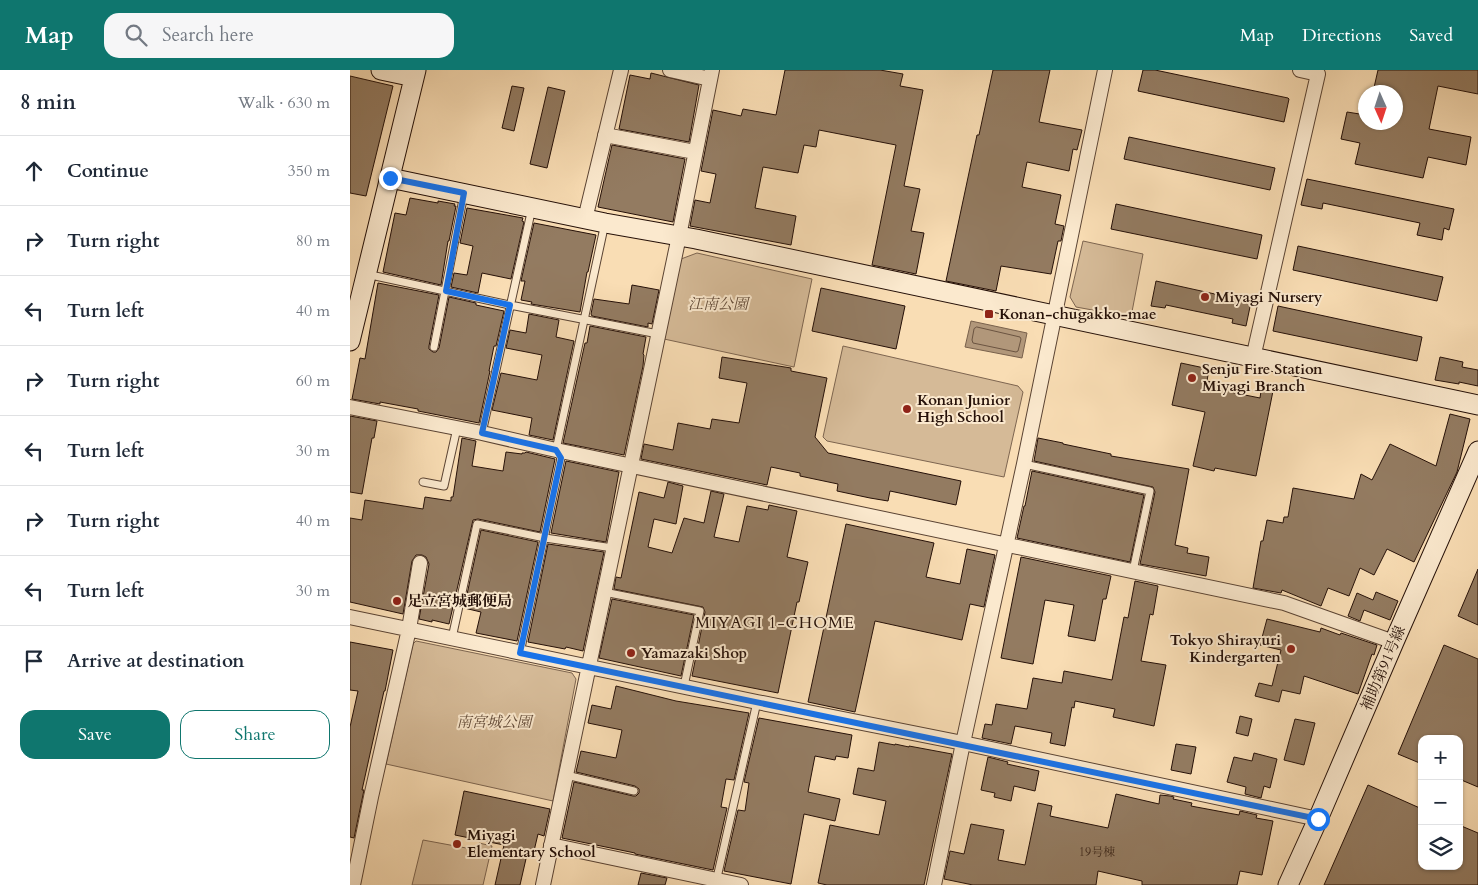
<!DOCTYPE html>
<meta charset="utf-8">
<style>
:root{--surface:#fff;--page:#f6f6f7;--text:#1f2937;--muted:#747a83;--line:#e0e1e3;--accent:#0f766e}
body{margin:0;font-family:Cardo,"Noto Serif JP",serif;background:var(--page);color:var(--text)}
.controls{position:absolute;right:15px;bottom:15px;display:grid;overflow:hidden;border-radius:10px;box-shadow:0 1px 4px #0004}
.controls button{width:45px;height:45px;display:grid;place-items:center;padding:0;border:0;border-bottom:1px solid var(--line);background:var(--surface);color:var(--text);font:25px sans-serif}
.compass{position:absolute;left:1008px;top:15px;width:45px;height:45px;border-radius:50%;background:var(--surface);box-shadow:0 1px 4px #0004;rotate:177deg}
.stop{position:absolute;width:15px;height:15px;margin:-11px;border:4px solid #1a73e8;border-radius:50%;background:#fff}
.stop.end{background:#1a73e8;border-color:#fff;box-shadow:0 1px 5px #0008}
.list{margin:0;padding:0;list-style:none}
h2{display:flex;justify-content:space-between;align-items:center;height:65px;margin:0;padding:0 20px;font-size:21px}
h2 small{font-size:16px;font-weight:400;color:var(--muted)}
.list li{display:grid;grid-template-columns:32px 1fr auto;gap:15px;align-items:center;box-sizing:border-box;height:70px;padding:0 20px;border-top:1px solid var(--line)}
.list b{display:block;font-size:19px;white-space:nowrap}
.list em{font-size:16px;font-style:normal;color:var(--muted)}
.actions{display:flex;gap:10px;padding:15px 20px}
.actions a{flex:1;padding:11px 0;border:1px solid var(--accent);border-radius:15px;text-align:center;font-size:18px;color:var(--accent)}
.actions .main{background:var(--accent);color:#fff}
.icon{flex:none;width:28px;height:28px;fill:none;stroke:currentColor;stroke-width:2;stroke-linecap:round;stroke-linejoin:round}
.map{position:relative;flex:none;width:1128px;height:815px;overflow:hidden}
header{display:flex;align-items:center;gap:30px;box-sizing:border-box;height:70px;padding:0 25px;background:var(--accent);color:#fff}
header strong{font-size:24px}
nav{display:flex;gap:28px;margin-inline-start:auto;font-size:18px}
.search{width:350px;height:45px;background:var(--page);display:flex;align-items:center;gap:12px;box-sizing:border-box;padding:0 18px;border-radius:15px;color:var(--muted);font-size:19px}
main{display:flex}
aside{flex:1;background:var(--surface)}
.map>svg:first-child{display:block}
.green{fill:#d5ba97;stroke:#7d6550}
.water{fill:#b1977a;stroke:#79614c}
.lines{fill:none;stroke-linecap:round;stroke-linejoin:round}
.shore{stroke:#6b5441;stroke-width:1}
.building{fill:#937b61;stroke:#251008}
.lane-casing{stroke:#5a4333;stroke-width:9}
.street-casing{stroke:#5a4333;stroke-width:16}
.secondary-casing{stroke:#251008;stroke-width:21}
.lane{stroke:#fbe9ce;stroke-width:7}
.street{stroke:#fbe9ce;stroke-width:14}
.secondary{stroke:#fbe9ce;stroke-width:19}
.route{stroke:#1a73e8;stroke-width:6}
.poi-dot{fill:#8f2418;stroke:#fbe9ce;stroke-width:2}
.labels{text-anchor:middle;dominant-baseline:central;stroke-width:4;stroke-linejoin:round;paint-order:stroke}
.number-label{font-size:12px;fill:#402b1e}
.poi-label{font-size:15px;font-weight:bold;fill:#251008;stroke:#fbe9ce;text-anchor:start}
.park-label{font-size:15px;font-style:italic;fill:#634c3a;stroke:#fbe9ce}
.street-label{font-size:15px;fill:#251008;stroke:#fbe9ce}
.neighbourhood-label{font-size:16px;letter-spacing:1px;fill:#251008;stroke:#fbe9ce}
</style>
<header>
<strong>Map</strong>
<div class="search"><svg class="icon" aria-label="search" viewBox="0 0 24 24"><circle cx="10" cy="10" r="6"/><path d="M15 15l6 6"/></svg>Search here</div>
<nav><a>Map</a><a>Directions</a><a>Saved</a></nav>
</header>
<main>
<aside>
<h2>8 min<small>Walk · 630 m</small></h2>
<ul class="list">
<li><svg class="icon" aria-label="ahead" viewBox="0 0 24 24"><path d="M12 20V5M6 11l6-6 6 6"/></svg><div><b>Continue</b></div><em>350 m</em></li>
<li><svg class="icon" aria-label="right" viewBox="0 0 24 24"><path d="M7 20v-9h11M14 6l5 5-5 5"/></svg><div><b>Turn right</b></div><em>80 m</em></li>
<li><svg class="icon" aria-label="left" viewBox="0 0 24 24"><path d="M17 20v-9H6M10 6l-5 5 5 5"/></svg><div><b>Turn left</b></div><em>40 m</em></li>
<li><svg class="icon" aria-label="right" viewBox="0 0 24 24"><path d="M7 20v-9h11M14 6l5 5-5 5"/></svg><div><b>Turn right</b></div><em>60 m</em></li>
<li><svg class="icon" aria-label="left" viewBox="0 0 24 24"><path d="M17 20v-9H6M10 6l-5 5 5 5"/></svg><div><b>Turn left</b></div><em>30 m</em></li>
<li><svg class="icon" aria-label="right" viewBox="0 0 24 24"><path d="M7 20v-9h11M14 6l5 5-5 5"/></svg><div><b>Turn right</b></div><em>40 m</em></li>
<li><svg class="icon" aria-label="left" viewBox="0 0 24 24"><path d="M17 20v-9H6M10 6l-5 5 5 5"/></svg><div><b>Turn left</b></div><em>30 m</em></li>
<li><svg class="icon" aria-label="arrive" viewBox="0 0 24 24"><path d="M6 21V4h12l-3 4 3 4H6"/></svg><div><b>Arrive at destination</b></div></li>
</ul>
<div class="actions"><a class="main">Save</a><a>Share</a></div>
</aside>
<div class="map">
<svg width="1128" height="815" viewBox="0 0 1128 815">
<rect width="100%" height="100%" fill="#f9ddb4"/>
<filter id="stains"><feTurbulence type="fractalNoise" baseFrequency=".004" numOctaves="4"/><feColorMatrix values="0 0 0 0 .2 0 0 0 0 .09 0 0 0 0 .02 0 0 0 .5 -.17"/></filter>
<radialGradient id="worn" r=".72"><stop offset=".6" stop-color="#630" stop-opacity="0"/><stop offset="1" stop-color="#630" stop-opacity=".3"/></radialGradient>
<path class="green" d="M733 171 793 184 781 247 726 237 720 227Z
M347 183 462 209 444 297 314 269 331 189Z
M493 276 668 316 673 322 654 407 477 371 473 367Z
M66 571 222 603 226 609 203 731 36 694 63 574Z
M73 770 127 780 129 773 142 776 133 815H62Z"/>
<path class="water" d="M621 251 677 263 672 288 615 277Z"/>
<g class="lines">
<path class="shore" d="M627 257 670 267 671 269 668 281 666 282 623 273 622 270 624 259Z"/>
</g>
<path class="building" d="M435 0H530L553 4 550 16 573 20 554 116 570 119 561 161 574 163 566 204 522 195 546 75 469 60 466 77 454 75 448 103 413 97 405 138 446 146 441 175 340 156 345 130 360 133 366 104 351 101 363 40 391 46 393 39 426 45Z
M643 0H700L689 52 732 60 727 80 723 79 719 101 677 92 672 117 711 125 705 154 714 156 711 171H708L701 204 651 196 646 221 596 211 627 65H629Z
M793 0H805L938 28 939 29 934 52 788 21Z
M1028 0H1128V24L1088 16 1079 59 1121 67 1116 95 1078 87 1073 108 1005 94 1010 73 991 69 997 42 1016 45V52H1046V22H1023Z
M301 3 349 15 339 72 269 59 280 5 300 9Z
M0 6 43 16 16 126 0 123Z
M162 16 174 18 164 61 152 58Z
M198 17 215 21 197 98 180 94Z
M779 67 925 98 920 120 774 89Z
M262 75 335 89 323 152 248 137Z
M957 109 1104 139 1099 160 1094 158 1092 170 1067 165 1070 153 973 133 972 139 951 135Z
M60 128 88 133V131L105 134 104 136H106L99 171H98L91 215 33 202 45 143 56 145Z
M766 134 912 165 907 189 761 159Z
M117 138 173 148 172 151 174 152 161 209 132 203 128 223 101 217 104 203 117 205 123 176 110 173Z
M184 153 246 165 238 202H237L230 242 181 234 182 232 171 230 175 211H171Z
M948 176 1093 207 1087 231 943 200Z
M806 211 901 232 896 256 882 253 883 249 816 235 815 238 801 236Z
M28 213 89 225 79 276V279L83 282H86L89 278 99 227 126 233V235L154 241 146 276H144L139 301H140L129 353 68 341V339L30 332V334L2 329 10 288 15 289Z
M282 215 309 220 302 254 298 253V257L242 246 241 244 244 229 279 234Z
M471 218 555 236 546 279 462 261Z
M928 236 1072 267 1067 291 923 261Z
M179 244 209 250 206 267 224 271 203 370 179 365 182 348 142 340 151 303 187 310 192 285 156 278 160 260 176 263Z
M240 256 296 267 293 284 294 285 293 296 274 385 213 373 235 273H237Z
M372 287 441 298V301L477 308 465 367 478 383 611 411 606 435 540 421 538 431 520 428 487 421 488 414 450 406V403L421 397 417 415 291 389 294 374 323 380 328 353 360 359 362 349 389 353 397 313 369 308Z
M1090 287 1113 292 1112 297 1128 300V316L1109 312V314L1085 310Z
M831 293 859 299 857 311 881 317 880 322 910 328 912 314 924 316 906 406 865 398 864 401 843 396 855 342 822 335Z
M1100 344 1120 349 1107 402 1064 492 1037 479 1024 505 1010 498 999 526 978 518 971 536 932 520 931 523 903 518 911 471H913L917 450 933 453 934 447H938L943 418 1004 429 1011 404 1022 410 1040 374 1086 396Z
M0 346 27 351 24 368H22L12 424 0 422Z
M112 368 126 371 122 396 153 401 156 382 172 384V383H175L176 382 205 389 190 462 128 449 123 450 99 554 82 550V552L69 549 79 494 76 487 72 485H66L62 491 53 544 0 532V448L12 450 15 430 73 439 75 427 101 431V427H103Z
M688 368 713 373V374L761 384V386L839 399 825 475 838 478 837 483 859 487 856 506 790 494 805 422 803 417 684 391Z
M216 391 269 402 256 472 201 463Z
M682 401 794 425 780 492 667 468 674 436H675Z
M318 412 333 416 326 454 304 449 298 477 322 483 334 448 354 453 361 421 374 424 364 467 389 472 397 436 418 440 419 435 447 441 437 487 458 492 449 532H447L428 623 342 606 355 542 353 537 264 519 266 507 271 508 289 422 314 428Z
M496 454 584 473 576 507 610 514 617 479 645 485 634 537 620 534 612 570 525 551 505 642 458 632Z
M131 460 188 472 167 571 126 563 131 542 114 538Z
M198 474 254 482 233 581 216 577 215 579 178 572Z
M671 487 761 506 756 529H753L745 571 718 566 724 535 695 530 683 594 651 588Z
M1128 499V555L1108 546Z
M785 511 808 516 803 545 800 544 791 591 816 595 804 656 763 647 765 639 725 631 724 638 722 637 715 676 700 673 702 663 665 656 661 674 632 668 635 654 642 655 646 634 677 639 683 608 712 613 714 601 762 610 774 547 778 548Z
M1026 522 1048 531 1040 550 1014 540 1010 551 998 546 1007 523 1023 530Z
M262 529 344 545 331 606 249 588Z
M917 549 970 562 971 558 990 565 991 563 1027 575 1024 585 1022 584 1008 624 954 606 950 624 932 620 929 632 905 626 909 613 922 616 931 580 910 575Z
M0 572 43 580 35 621H34L12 720H14L4 768 0 767V657L8 621 0 620Z
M1094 575 1128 589V717L1109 709V669H1072V694L1048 684Z
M266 616 326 631 399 643 384 710 376 709 371 737 377 738 363 800 285 784V783L212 768 224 712 283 726H286L289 723V719L285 716 226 702 231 681 266 688 272 660 238 653 242 635 261 639Z
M890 646 902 649 898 666 886 663Z
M409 648 502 665 498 688 486 686 485 690 465 686 458 722 490 729 485 751 454 744 441 814 374 801 388 740 395 741 399 713 394 712Z
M945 649 965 653 954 695 934 690Z
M529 672 545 675V674L559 677V676L602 684 574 815H477L468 813 480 755 529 765 536 731 503 724 508 698 524 701Z
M826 674 846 677 841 704 821 700Z
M904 683 927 689 920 718 914 716 911 728 895 724 896 717 877 712 884 687 902 691Z
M638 687 658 692 657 694 689 701 685 721 664 716 661 731 644 727 645 723 631 720Z
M1018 715 1072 739V796H1109V755L1128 763V815H974Z
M114 721 200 739 194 766 188 764 184 781 178 780 170 815H145L154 775 105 765Z
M766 724 809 734 810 725 820 726 824 727 823 729 842 733 841 736 889 745 890 741 907 745 906 748 923 751 912 805 890 801 887 815H792V811L748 801 746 815H623L594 809 600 781 614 784 621 754 654 760 648 790 675 795 688 733 702 736 700 746 758 758Z
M291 803 317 808 315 815H288Z"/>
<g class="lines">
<g class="lane-casing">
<path id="lane" d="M16 204 160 235 308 264
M84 277 114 124
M132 363 182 138
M674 394 800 421 783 501
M73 412 94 416 107 358
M254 522 350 541 334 616
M102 568 127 454 195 468 263 478
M170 583 211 388 206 380 255 153
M216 705 284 721
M366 812 407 632"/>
</g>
<g class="street-casing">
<path id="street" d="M320 0 360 9
M255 65 345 82
M235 149 271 0
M903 288 968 4 950 0
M0 337 132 363 206 380 934 533 1044 572
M0 547 407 632 613 673 968 749
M201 775 391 815
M3 815 21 727 59 559 70 493
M193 815 329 166 362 0
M584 815 613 673 674 394 755 0"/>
</g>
<g class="secondary-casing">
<path id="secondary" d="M31 0 64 7
M40 108 255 153 346 169 1128 335
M0 271 66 0
M938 815 968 749 1044 572 1128 381"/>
</g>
<use href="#lane" class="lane"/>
<use href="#street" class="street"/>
<use href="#secondary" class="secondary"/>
</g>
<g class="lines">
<path class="route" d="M40 108 114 123 96 221 160 235 132 363 206 380 211 388 170 583C437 637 703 692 968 749"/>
</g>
<g class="poi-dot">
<circle cx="855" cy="227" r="5"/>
<rect x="634" y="239" width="10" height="10" rx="2.5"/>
<circle cx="842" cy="308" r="5"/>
<circle cx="557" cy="339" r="5"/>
<circle cx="47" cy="531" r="5"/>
<circle cx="941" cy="579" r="5"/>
<circle cx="281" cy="583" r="5"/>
<circle cx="107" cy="774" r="5"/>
</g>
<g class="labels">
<g class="number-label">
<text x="747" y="782">19号棟</text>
</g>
<g class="poi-label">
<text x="865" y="227">Miyagi Nursery</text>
<text x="649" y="244">Konan-chugakko-mae</text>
<text x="852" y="299">Senju Fire Station<tspan x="852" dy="17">Miyagi Branch</tspan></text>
<text x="567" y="330">Konan Junior<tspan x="567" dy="17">High School</tspan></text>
<text x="57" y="531">足立宮城郵便局</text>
<text x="931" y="570" text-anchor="end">Tokyo Shirayuri<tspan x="931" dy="17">Kindergarten</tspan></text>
<text x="291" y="583">Yamazaki Shop</text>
<text x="117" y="765">Miyagi<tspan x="117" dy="17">Elementary School</tspan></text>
</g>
<g class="park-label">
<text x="368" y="234">江南公園</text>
<text x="144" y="652">南宮城公園</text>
</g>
<g class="street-label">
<text transform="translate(1033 598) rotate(-67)">補助第91号線</text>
</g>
<g class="neighbourhood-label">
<text x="425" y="553">MIYAGI 1-CHOME</text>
</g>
</g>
<rect width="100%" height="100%" filter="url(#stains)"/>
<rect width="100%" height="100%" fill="url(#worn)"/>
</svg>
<div class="controls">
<button>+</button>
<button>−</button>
<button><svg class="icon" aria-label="layers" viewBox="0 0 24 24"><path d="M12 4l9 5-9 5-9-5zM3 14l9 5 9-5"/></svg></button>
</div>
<svg class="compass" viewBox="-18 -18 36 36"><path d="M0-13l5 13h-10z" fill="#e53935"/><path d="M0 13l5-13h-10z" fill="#747a83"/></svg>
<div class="stop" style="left:968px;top:749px"></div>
<div class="stop end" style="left:40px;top:108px"></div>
</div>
</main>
